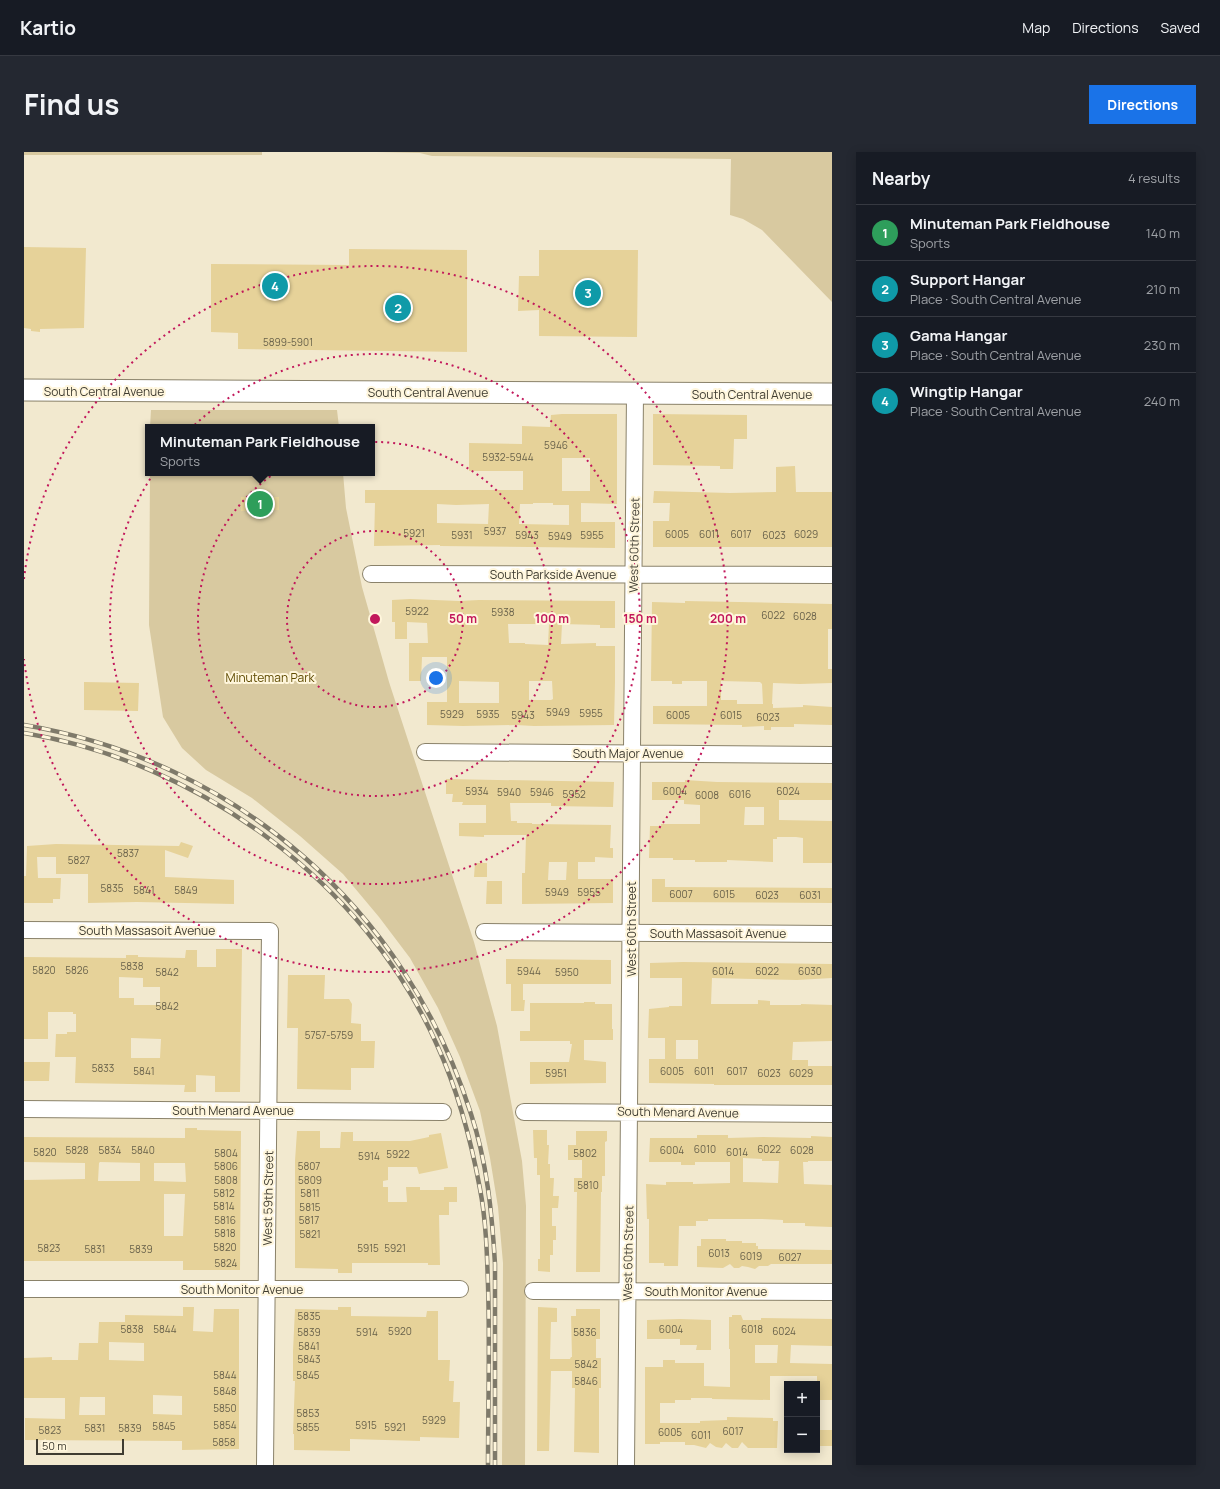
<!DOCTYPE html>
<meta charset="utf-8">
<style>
:root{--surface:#171b24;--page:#242831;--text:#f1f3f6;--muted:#9ea1a6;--line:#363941;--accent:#1a73e8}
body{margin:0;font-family:Manrope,sans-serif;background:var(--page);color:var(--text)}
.controls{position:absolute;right:12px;bottom:12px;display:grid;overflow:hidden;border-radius:0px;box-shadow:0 2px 10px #0003}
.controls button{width:36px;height:36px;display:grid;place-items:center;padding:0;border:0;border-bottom:1px solid var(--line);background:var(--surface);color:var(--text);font:20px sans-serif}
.scale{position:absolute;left:12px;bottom:10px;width:88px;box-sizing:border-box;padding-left:4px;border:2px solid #3f3c31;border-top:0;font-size:11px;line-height:14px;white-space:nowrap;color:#3f3c31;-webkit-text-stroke:3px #fff6dc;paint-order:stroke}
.you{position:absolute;left:412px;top:526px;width:14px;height:14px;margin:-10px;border:3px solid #fff;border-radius:50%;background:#1a73e8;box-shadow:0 0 0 6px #1a73e833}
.badge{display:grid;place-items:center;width:26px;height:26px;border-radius:50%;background:var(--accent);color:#fff;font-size:13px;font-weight:700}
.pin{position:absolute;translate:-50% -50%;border:2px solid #fff;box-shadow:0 1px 4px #0006}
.popup{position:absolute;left:121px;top:272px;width:230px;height:52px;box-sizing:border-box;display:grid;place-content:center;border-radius:0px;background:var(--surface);filter:drop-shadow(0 1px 3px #0005);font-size:13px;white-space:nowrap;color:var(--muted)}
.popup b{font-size:15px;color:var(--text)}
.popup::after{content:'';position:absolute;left:50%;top:100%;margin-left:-8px;border:8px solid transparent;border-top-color:var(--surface)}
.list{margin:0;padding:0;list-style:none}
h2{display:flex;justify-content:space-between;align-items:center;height:52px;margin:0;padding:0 16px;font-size:17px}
h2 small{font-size:13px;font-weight:400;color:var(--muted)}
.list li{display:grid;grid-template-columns:26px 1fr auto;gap:12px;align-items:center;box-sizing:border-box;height:56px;padding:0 16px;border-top:1px solid var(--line)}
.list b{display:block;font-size:15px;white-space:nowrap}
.list p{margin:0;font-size:13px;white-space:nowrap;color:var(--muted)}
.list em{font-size:13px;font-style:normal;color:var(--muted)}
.map{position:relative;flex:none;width:808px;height:1313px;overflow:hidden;border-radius:0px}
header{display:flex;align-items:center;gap:24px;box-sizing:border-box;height:56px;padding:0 20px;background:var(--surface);border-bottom:1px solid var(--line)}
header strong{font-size:19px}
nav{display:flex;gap:22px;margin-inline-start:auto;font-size:14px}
.intro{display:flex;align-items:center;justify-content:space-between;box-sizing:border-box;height:96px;padding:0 24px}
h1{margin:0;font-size:28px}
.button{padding:10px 18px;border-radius:0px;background:var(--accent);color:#fff;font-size:14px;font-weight:700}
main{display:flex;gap:24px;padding:0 24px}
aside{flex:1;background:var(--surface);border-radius:0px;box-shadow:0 2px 10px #0003}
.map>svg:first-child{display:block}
.green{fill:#d8c9a0}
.building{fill:#e6d299;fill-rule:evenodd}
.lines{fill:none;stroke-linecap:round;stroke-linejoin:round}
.minor-casing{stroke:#8a826a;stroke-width:18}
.major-casing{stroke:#8a826a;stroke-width:23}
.minor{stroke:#fff;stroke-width:16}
.major{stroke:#fff;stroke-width:21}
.rail-casing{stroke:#7f7a6a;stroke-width:4.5}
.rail{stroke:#fff6dc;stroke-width:3;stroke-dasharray:9;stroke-linecap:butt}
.ring{fill:none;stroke:#c2185b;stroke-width:2;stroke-dasharray:2 4}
.labels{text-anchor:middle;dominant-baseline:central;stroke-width:4;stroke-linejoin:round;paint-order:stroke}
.number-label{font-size:10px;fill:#69624b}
.street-label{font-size:12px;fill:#3f3c31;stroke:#fff6dc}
.park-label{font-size:12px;fill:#5e4a00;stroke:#fff6dc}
.centre{fill:#c2185b;stroke:#fff6dc;stroke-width:2}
.ring-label{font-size:12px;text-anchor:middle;font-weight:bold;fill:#c2185b;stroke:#fff6dc;stroke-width:4;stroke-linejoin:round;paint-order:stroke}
</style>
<header>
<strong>Kartio</strong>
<nav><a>Map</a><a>Directions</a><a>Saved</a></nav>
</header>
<div class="intro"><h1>Find us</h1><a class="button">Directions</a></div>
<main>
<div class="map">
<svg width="808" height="1313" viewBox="0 0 808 1313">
<rect width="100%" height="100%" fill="#f2e9cf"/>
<path class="green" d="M0 0H286H238V3H0Z
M352 0H808V150L738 78 719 67 706 63 707 7 408 4 396 1Z
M127 258H313L315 275H126Z
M126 321H319L322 356 338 435 365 530 450 790 473 874 498 1009 502 1054 501 1313H478L479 1111 474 1055 466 1006 456 959 436 905 414 856 386 806 355 765 319 722 276 684 228 646 182 618 158 596 139 565 125 473Z"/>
<path class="building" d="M0 95 62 96 60 176 16 177V180L7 179V177L0 176Z
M325 97 443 98V200L214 197V181L187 180V112L325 113Z
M515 98H614L613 185 515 184V158L494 159 495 124H515Z
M538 262H593V352L557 351V370H591V396L416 394V393L350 394 351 351H341V338H499V319H445V291L498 292V274L526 275 527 263ZM538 306H566V339H538ZM509 351H529V353H545V373L495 372 496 352H509ZM413 352 432 353 465 352 464 372 413 371Z
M629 262 723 263V287H710L709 317H696V314L629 313Z
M771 314 772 340H808V395H629V369H645L646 351H629L630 339 706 341 752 340V315Z
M217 345H255V358L217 359Z
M386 447 435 449 455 448 591 449V476H576V473L538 472 537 492 572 491V494H591V530L590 573 510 574 492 573 439 574 403 573V550H423V505H398L397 529H385V491H404L403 471 383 470V487H371V470H368V448ZM484 472H525L524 493 501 492V491H485ZM435 529 475 530V551H435ZM505 529H528L529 547 527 548H505Z
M661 449 808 452V477H804V517H808V531L776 532 749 531 748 552H749V556L779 555V553L808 555V573L770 572V575H747V578H740V574L718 575V573L629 572V554H683V529H658V532H648V529H627L628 450 661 451ZM697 529 736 530 738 532 739 552H713V548H697Z
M60 530 115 531 114 559 60 558Z
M422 627 590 630 589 655 527 654V651H486L487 669H493V671H508V672L587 673 586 696H589V706L571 705V710H554V727H589V751L498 752V721H501L502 683H460V685L435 684V671H462V653H438L439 650H428L429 642H422ZM525 710H543L542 728H524Z
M661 628 693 630 808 631V648H755V668L808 669V711H779V686L772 685H753V687H749V710L703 708V710H671V708H649V706H625L626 674H637V672H676V653L660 652V648H628V630H661ZM721 655H740V673H720Z
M157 690 169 694 164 706 141 698V725L210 728V752L113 750 64 751V722H32V705H13L14 726H37L36 747H29V751H0V724H2L3 694 32 692 155 694Z
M451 711H463V725H450Z
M628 727H641V735L808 736V751L628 750Z
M463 729H478V752H462Z
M192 797H218L216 940H191V924L172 923V940H160L161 933 51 931 52 905H31L32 882H43V880H52V862H49V860H24V887H0V805L102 806V803H114V805L161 806 162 798H173V815H192ZM95 825 119 826V835H136V853H110V846H95ZM107 886 137 887 136 906H107Z
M482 807 587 808V832H499V848H501L500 859H487V832H482Z
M659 810 808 812V826L773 828 688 826 687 852H734V848L746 849V853H777V852L808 853V889L769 890 768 908H784V914H808V933H690V932L625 931V907H641V886H624L625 857 645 855V854H658V826H626V811ZM652 888H674V907H652Z
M264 823H301L300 847H325L328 852 327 871 337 872V889H351L350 916H327V938L273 937 274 876H263Z
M560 850H571V852H588V877H589V888H560V908L582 910V931L506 932V910H545L548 892H546V889H496V879H506V851H560Z
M0 910H26L25 929H0Z
M161 976H173V978L217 979 216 1118H159V1109H0V1028L61 1027V1011L0 1010V985L161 986ZM76 1010 116 1011V1029H74L75 1011ZM130 1011H161L162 1030 130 1029ZM140 1042H161L159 1084H140Z
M509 978H523V993H525L524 1012H526V1026H530L529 1044H535L534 1056H528V1074H532V1088H529V1103H526V1120L514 1119V1107H516V1023H513V1006H510Z
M273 979H296V996H316L317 980H329V989H386L405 985V983L417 981 424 1016 395 1022 393 1015H364V1028L359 1029V1035H364V1050H383L382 1035H396V1038H420V1035H433V1050H425V1063H415L416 1113H404V1111H328V1121H314V1117L271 1116V1009Z
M552 979H583V989L581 990V1024H578V1040H577L576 1120H552L553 1040H550V1026H558V1008H544V993H552Z
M673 983H704V986L739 985 787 986V984L808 985V1009H784V1010H779L780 1032 808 1033V1075L781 1074V1071H759V1068L738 1067H684V1069H672V1074H655L654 1114H640V1111H625V1067H623L622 1032 642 1033V1030H669V1032L706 1031V1010H671V1013H657V1010H625L626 986H673ZM719 1006 738 1007V1009H755L754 1031 719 1030Z
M677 1087H702V1089H718V1091H732V1094H734V1097L808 1098V1112H747L744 1114H735L731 1117 724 1115 718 1114 715 1116H710L706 1112 699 1116 673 1115V1094H677Z
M159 1155H170L169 1179 189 1180 190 1157H215V1297L158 1298V1289L1 1288V1266L41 1267V1246H0V1206L28 1205V1208H54L55 1191H74L75 1170H101V1163L159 1164ZM85 1190 120 1191V1209L85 1208ZM129 1243 158 1244V1263L129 1262ZM56 1245H81V1263H55Z
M314 1155H327V1164L402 1165 403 1159H414V1208H426L425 1229H430L429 1250H436L435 1286 396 1285V1289L326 1287V1299L270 1298V1282H269L271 1229H269V1199L271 1157 314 1158Z
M514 1155 533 1156V1170H527L526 1207H546L547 1205H548L547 1164H552V1157H576V1187H572V1206H577V1236H575V1301L550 1300 551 1236H548V1219H527L525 1299H513Z
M708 1163H717L719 1168H737V1166L808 1167V1194L767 1193 766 1211 808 1212V1248H793V1224H746V1248L688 1247V1246H667V1248H651V1251H636V1271H676V1269L703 1268V1265L749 1266V1269H754L753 1296H724L718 1290 714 1296H708L702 1291 698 1296 692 1295 686 1291 682 1296 670 1293H661V1290H636V1292H621V1215H639V1208H651V1211H680V1234L706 1235V1197H705V1165H708ZM731 1193H754L753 1211H731Z
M656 1167 687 1168V1198H672L673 1193H656V1187H623V1168Z
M793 1278H808V1294H793Z"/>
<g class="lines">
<g class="minor-casing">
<path id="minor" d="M347 422 808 423
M401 600 808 603
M0 778 246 779 241 1313
M460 780 808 782
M0 957 419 960
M500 960 808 962
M0 1137H436
M509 1139 808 1140
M602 1313 611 241"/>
</g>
<g class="major-casing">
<path id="major" d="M0 238 808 242"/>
</g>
<use href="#minor" class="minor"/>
<use href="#major" class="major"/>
<g class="rail-casing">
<path id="rail" d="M0 573C212 609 382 756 447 962 463 1010 468 1061 471 1112V1313
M0 581C175 610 341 730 413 893 434 939 447 988 456 1037 462 1068 463 1101 464 1133 466 1193 464 1253 464 1313"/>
</g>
<use href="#rail" class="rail"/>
</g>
<g class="ring">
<circle cx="351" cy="467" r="88"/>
<circle cx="351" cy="467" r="177"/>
<circle cx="351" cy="467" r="265"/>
<path d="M0 427A353 353 0 1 1 0 507"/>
</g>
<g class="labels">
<g class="number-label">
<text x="264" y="190">5899-5901</text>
<text x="532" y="293">5946</text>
<text x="484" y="305">5932-5944</text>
<text x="471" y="379">5937</text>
<text x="390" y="381">5921</text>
<text x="653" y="382">6005</text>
<text x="685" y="382">6011</text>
<text x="717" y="382">6017</text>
<text x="782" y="382">6029</text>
<text x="438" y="383">5931</text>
<text x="503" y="383">5943</text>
<text x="568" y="383">5955</text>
<text x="750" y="383">6023</text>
<text x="536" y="384">5949</text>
<text x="393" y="459">5922</text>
<text x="479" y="460">5938</text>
<text x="749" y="463">6022</text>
<text x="781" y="464">6028</text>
<text x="534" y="560">5949</text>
<text x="567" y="561">5955</text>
<text x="428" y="562">5929</text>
<text x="464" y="562">5935</text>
<text x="499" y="563">5943</text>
<text x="654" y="563">6005</text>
<text x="707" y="563">6015</text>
<text x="744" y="565">6023</text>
<text x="453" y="639">5934</text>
<text x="651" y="639">6004</text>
<text x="764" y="639">6024</text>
<text x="485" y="640">5940</text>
<text x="518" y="640">5946</text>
<text x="550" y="642">5952</text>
<text x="716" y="642">6016</text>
<text x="683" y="643">6008</text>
<text x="104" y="701">5837</text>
<text x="55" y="708">5827</text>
<text x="88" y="736">5835</text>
<text x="120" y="738">5841</text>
<text x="162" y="738">5849</text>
<text x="533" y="740">5949</text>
<text x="565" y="740">5955</text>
<text x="657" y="742">6007</text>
<text x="700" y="742">6015</text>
<text x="743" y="743">6023</text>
<text x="786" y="743">6031</text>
<text x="108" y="814">5838</text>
<text x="20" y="818">5820</text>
<text x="53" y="818">5826</text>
<text x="505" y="819">5944</text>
<text x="699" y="819">6014</text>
<text x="743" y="819">6022</text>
<text x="786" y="819">6030</text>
<text x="143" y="820">5842</text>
<text x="543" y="820">5950</text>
<text x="143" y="854">5842</text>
<text x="305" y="883">5757-5759</text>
<text x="79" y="916">5833</text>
<text x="120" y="919">5841</text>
<text x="648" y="919">6005</text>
<text x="680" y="919">6011</text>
<text x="713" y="919">6017</text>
<text x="532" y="921">5951</text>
<text x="745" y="921">6023</text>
<text x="777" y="921">6029</text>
<text x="681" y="997">6010</text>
<text x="745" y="997">6022</text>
<text x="53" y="998">5828</text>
<text x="86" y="998">5834</text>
<text x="119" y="998">5840</text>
<text x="648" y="998">6004</text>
<text x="778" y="998">6028</text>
<text x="21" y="1000">5820</text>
<text x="713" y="1000">6014</text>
<text x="202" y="1001">5804</text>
<text x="561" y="1001">5802</text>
<text x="374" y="1002">5922</text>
<text x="345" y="1004">5914</text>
<text x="202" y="1014">5806</text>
<text x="285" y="1014">5807</text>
<text x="202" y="1028">5808</text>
<text x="286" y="1028">5809</text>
<text x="564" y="1033">5810</text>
<text x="200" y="1041">5812</text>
<text x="286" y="1041">5811</text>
<text x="200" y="1054">5814</text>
<text x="286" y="1055">5815</text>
<text x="201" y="1068">5816</text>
<text x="285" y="1068">5817</text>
<text x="201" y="1081">5818</text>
<text x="286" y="1082">5821</text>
<text x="201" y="1095">5820</text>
<text x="25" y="1096">5823</text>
<text x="344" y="1096">5915</text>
<text x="371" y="1096">5921</text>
<text x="71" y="1097">5831</text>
<text x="117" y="1097">5839</text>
<text x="695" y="1101">6013</text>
<text x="727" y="1104">6019</text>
<text x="766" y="1105">6027</text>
<text x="202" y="1111">5824</text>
<text x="285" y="1164">5835</text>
<text x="108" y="1177">5838</text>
<text x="141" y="1177">5844</text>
<text x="647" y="1177">6004</text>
<text x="728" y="1177">6018</text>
<text x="376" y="1179">5920</text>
<text x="760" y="1179">6024</text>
<text x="285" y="1180">5839</text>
<text x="343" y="1180">5914</text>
<text x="561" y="1180">5836</text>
<text x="285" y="1194">5841</text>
<text x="285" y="1207">5843</text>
<text x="562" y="1212">5842</text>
<text x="201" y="1223">5844</text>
<text x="284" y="1223">5845</text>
<text x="562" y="1229">5846</text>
<text x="201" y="1239">5848</text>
<text x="201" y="1256">5850</text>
<text x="284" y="1261">5853</text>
<text x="410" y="1268">5929</text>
<text x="201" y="1273">5854</text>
<text x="342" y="1273">5915</text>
<text x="140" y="1274">5845</text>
<text x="284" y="1275">5855</text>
<text x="371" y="1275">5921</text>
<text x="71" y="1276">5831</text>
<text x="106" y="1276">5839</text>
<text x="26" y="1278">5823</text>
<text x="709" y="1279">6017</text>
<text x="646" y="1280">6005</text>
<text x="677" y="1283">6011</text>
<text x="200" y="1290">5858</text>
</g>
<g class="street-label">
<text x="80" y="239">South Central Avenue</text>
<text x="404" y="240">South Central Avenue</text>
<text x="728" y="242">South Central Avenue</text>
<text transform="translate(610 393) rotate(-89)">West 60th Street</text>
<text x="529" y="422">South Parkside Avenue</text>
<text x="604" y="601">South Major Avenue</text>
<text transform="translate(607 777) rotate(-90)">West 60th Street</text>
<text x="123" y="778">South Massasoit Avenue</text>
<text x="694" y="781">South Massasoit Avenue</text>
<text x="209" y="958">South Menard Avenue</text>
<text transform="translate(654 960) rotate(1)">South Menard Avenue</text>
<text transform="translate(244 1046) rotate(-89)">West 59th Street</text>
<text transform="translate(604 1101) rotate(-89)">West 60th Street</text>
<text x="218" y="1137">South Monitor Avenue</text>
<text x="682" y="1139">South Monitor Avenue</text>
</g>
<g class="park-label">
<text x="246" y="525">Minuteman Park</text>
</g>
</g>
<circle cx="351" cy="467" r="6" class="centre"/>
<g class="ring-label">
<text x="439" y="471">50 m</text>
<text x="528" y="471">100 m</text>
<text x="616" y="471">150 m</text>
<text x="704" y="471">200 m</text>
</g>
</svg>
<div class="controls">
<button>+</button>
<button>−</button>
</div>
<div class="scale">50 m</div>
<div class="you"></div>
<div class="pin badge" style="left:236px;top:352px;background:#2e9e5b">1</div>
<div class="popup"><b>Minuteman Park Fieldhouse</b>Sports</div>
<div class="pin badge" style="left:374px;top:156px;background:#0f9aa8">2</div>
<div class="pin badge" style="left:564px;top:141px;background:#0f9aa8">3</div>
<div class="pin badge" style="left:251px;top:134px;background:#0f9aa8">4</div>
</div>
<aside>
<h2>Nearby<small>4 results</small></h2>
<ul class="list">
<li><span class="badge" style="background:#2e9e5b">1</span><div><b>Minuteman Park Fieldhouse</b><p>Sports</p></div><em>140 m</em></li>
<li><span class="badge" style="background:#0f9aa8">2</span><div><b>Support Hangar</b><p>Place · South Central Avenue</p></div><em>210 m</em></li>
<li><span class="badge" style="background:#0f9aa8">3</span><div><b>Gama Hangar</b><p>Place · South Central Avenue</p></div><em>230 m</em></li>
<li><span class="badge" style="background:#0f9aa8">4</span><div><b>Wingtip Hangar</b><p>Place · South Central Avenue</p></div><em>240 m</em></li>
</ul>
</aside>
</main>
